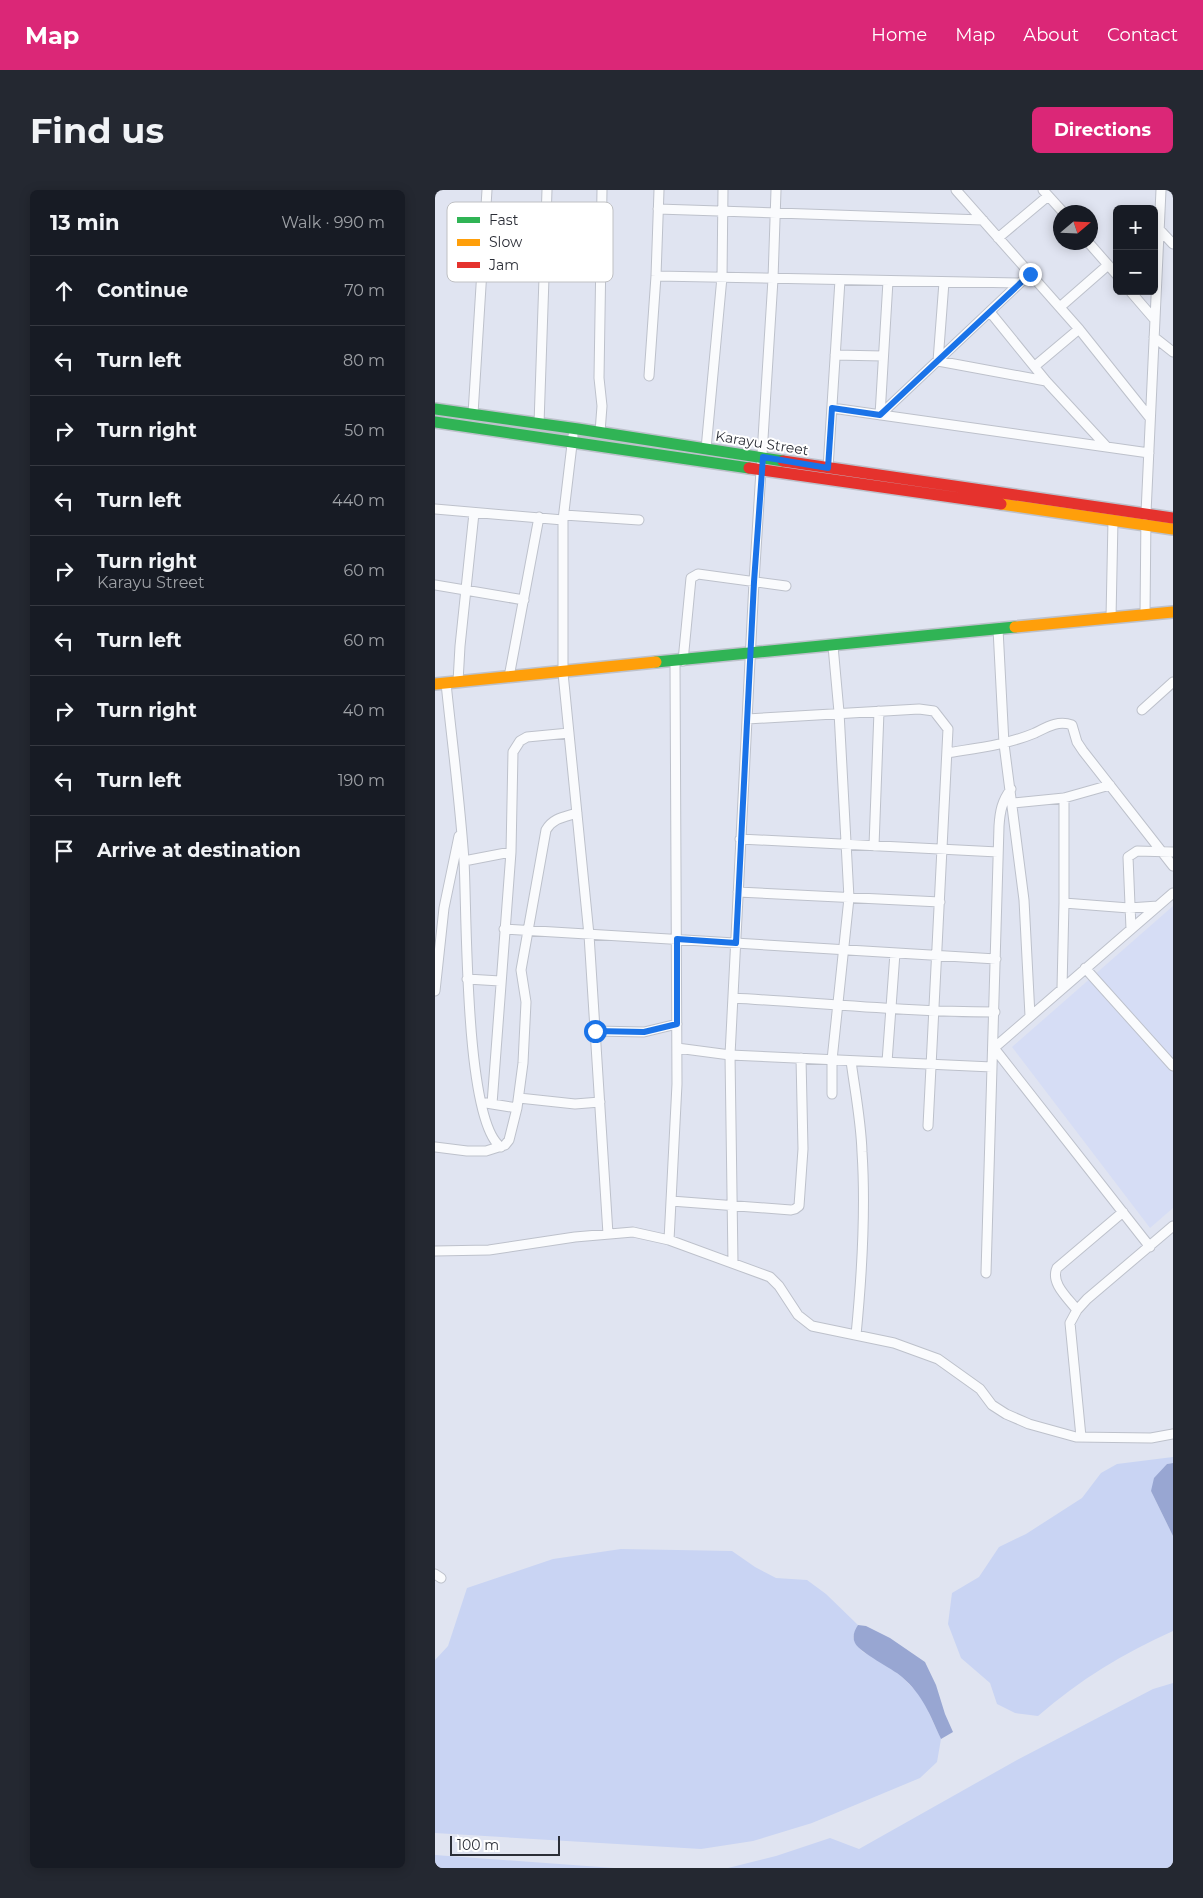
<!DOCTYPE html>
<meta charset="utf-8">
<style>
:root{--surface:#171b24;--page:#242831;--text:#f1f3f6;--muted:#9ea1a6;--line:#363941;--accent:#db2777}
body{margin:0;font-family:Montserrat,sans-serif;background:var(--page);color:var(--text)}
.controls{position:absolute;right:15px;top:15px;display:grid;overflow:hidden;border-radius:8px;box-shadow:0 2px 12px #0003}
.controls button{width:45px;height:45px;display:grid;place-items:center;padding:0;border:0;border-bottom:1px solid var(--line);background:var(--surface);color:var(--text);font:25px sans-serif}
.compass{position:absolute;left:618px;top:15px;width:45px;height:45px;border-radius:50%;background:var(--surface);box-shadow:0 2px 12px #0003;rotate:71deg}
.scale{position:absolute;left:15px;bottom:12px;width:110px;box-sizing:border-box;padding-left:5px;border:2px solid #2b2e37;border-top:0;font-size:14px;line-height:18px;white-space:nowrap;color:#2b2e37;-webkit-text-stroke:4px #fff;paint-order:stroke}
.stop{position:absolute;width:15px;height:15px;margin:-11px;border:4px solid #1a73e8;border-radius:50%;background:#fff}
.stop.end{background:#1a73e8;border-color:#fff;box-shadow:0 1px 5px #0008}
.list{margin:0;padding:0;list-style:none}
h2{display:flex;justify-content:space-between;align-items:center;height:65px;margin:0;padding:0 20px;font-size:21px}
h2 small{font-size:16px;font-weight:400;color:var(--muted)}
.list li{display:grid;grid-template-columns:32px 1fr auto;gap:15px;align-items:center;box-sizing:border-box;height:70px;padding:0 20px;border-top:1px solid var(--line)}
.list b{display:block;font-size:19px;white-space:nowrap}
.list p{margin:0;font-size:16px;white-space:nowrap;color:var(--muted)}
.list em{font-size:16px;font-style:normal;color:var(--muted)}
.icon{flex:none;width:28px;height:28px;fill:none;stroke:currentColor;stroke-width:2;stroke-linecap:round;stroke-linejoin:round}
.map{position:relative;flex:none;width:738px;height:1678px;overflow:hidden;border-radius:8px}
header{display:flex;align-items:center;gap:30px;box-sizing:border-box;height:70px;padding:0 25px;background:var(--accent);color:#fff}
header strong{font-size:24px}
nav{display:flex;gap:28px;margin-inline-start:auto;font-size:18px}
.intro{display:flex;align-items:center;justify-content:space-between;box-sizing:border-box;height:120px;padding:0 30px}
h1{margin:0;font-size:35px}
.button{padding:12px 22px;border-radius:8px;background:var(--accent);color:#fff;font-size:18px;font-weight:700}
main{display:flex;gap:30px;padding:0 30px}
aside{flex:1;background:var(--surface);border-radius:8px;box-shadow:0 2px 12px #0003}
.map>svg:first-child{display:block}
.built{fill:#d6ddf5}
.green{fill:#c9d4f3}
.water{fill:#98a6d2}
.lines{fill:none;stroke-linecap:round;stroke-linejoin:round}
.street-casing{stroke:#bdc1cb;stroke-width:11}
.fast-casing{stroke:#bdc1cb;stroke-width:14}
.slow-casing{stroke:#bdc1cb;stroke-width:14}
.jam-casing{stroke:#bdc1cb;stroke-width:14}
.street{stroke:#fafbfd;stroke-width:9}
.fast{stroke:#30b455;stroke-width:11}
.slow{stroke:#ff9f0a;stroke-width:11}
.jam{stroke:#e5322d;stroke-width:11}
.route{stroke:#1a73e8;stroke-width:6}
.labels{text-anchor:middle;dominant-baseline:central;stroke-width:4;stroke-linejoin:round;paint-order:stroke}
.street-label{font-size:14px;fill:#2b2e37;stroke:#fff}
.key{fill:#fff;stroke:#bfc0c3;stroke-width:1}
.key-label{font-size:14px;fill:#2b2e37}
</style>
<header>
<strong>Map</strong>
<nav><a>Home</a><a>Map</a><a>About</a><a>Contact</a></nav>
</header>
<div class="intro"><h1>Find us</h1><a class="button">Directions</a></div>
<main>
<aside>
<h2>13 min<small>Walk · 990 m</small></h2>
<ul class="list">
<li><svg class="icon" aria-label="ahead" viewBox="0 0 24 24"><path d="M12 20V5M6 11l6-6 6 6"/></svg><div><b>Continue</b></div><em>70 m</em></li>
<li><svg class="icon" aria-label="left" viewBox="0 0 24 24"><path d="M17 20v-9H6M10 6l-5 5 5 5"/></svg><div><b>Turn left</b></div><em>80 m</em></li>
<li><svg class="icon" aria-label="right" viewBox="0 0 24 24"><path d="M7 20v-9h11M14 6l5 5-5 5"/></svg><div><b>Turn right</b></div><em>50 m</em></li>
<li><svg class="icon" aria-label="left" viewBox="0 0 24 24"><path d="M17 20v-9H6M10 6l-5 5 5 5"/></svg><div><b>Turn left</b></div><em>440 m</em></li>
<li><svg class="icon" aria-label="right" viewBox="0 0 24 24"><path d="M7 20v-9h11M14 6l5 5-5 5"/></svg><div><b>Turn right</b><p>Karayu Street</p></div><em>60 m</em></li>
<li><svg class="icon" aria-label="left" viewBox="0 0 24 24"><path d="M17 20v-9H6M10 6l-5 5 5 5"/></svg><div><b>Turn left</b></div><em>60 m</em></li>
<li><svg class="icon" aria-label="right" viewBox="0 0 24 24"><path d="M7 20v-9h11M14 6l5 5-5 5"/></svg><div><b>Turn right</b></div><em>40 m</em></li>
<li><svg class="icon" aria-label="left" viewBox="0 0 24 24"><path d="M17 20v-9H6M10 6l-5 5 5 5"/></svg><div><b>Turn left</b></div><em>190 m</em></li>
<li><svg class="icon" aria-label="arrive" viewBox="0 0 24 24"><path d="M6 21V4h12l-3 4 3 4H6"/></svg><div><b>Arrive at destination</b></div></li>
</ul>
</aside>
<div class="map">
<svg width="738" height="1678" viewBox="0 0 738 1678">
<rect width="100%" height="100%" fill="#e0e4f1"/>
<path class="built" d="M738 716V1018L715 1038 577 857Z"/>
<path class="green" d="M738 1267V1273L732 1274 716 1301 738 1346V1441C689 1463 644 1490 603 1526L580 1523 562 1514 555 1493 526 1468 513 1434 517 1403 544 1387 564 1357 591 1344 647 1308 666 1283 682 1274Z
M186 1359 297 1361 320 1377 341 1388 372 1390 391 1404 423 1435 418 1447 421 1454 428 1462 451 1474 468 1488 486 1506 506 1549 502 1572 485 1588 377 1633 318 1651 266 1659 0 1643V1470L13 1456 32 1398 118 1369Z
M738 1493V1678H293L341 1666 395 1648 424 1659 582 1570 718 1499Z
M0 1665 179 1678H0Z"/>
<path class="water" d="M738 1273V1346L716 1301 719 1288 732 1274Z
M423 1435 431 1436 455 1448 490 1472 501 1495 510 1524 518 1542 506 1549C495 1525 488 1505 467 1487 457 1478 425 1463 420 1453 417 1447 419 1441 423 1435Z"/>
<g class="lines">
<g class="street-casing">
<path id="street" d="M521 0 644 139 715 228
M608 0 628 22
M223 19 548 30
M724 39 738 54
M563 48 613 6
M653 52 682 85
M221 86 585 93
M509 92 503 171 611 191
M695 101 720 130
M625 117 673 75
M555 122 611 191 671 256
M719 147 738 162
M400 165 448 166
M600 176 644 139
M214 186 221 86 224 0
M397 218 714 263
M38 224 52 0
M445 225 587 91
M445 225 453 91
M104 234 112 0
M165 242 167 216 164 188 167 0
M138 246 128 330V483L154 745 173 1044
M271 259 287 87 288 0
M393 278 405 90
M0 319 128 330
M129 325 204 330
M0 395 89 410
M710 425 711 323 726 0
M676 428 678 330
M563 439 569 554 589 710 595 826
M248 471 256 388 263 384 351 396
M74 487 104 327
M23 492 25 456 39 323
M11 493C17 552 25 611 29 671 32 719 29 932 66 957
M707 520 738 492
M312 529 484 519 499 521 513 539 493 936
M512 563C542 558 571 555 600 543 612 537 623 530 637 535L642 552 648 561 738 676
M578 613 629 608 675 595
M305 649 563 662
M439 656 444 521
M29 671 76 662
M303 702 505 712
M629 713 694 718 723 716
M69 739 561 769
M696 739 693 667 702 661 738 662
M650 778 738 876
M32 789 65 791
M627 798 629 713V608
M0 801 9 718 24 646
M298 808C385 813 472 822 560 822
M161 841 209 842 242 834
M242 858 295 865 557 877
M416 871C420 901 426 931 427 962 431 1023 427 1084 421 1145
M452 872 460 763
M397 904V870L414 708 404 522 398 456
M84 908 140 914 165 912
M51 913 82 918
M57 914 76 662 78 562 85 551 92 547 134 543
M0 957 32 961H51L70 955 74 950 82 918 88 873 91 812 86 780 111 640C118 628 129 627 142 623
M236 1011 356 1020 360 1019 364 1016 368 959 366 868
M234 1050 242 894 240 472
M715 1057 559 858 738 703
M0 1061 54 1060 140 1047 198 1042 234 1050 335 1087 344 1096 363 1125 377 1136 459 1153 503 1169 545 1199 557 1215 571 1224 594 1234 641 1247 716 1248 738 1244
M298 1073 295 865 319 392 338 89 341 0
M551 1083 564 636C565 621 567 611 576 599
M642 1120C633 1108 615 1093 622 1078L688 1022
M646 1247 635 1133 642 1120 652 1109 738 1036
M0 1384 6 1388"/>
</g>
<g class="fast-casing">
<path id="fast" d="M0 219 143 239 348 271
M0 232 314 278
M221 472 580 437"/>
</g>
<g class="slow-casing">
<path id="slow" d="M566 314 738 339
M580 437 738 422
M0 494 221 472"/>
</g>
<g class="jam-casing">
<path id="jam" d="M348 271 738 328
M314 278 566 314"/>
</g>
<use href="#street" class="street"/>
<use href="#fast" class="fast"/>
<use href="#slow" class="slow"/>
<use href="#jam" class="jam"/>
</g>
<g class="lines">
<path class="route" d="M160 841 209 842 242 834V749L301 753 319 392 328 267 393 278 397 218 445 225 595 84"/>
</g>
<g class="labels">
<g class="street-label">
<text transform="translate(327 253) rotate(9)">Karayu Street</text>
</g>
</g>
<rect x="12" y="12" width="166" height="80" rx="8" class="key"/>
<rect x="22" y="27" width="23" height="6" fill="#30b455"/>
<rect x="22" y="49" width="23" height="7" fill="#ff9f0a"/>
<rect x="22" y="72" width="23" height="6" fill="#e5322d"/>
<g class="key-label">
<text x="54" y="35">Fast</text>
<text x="54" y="57">Slow</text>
<text x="54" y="80">Jam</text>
</g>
</svg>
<div class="controls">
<button>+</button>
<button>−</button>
</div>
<svg class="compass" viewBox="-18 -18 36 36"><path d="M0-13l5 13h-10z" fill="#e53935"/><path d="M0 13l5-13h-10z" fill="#9ea1a6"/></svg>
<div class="scale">100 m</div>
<div class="stop" style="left:160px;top:841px"></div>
<div class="stop end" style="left:595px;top:84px"></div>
</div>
</main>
